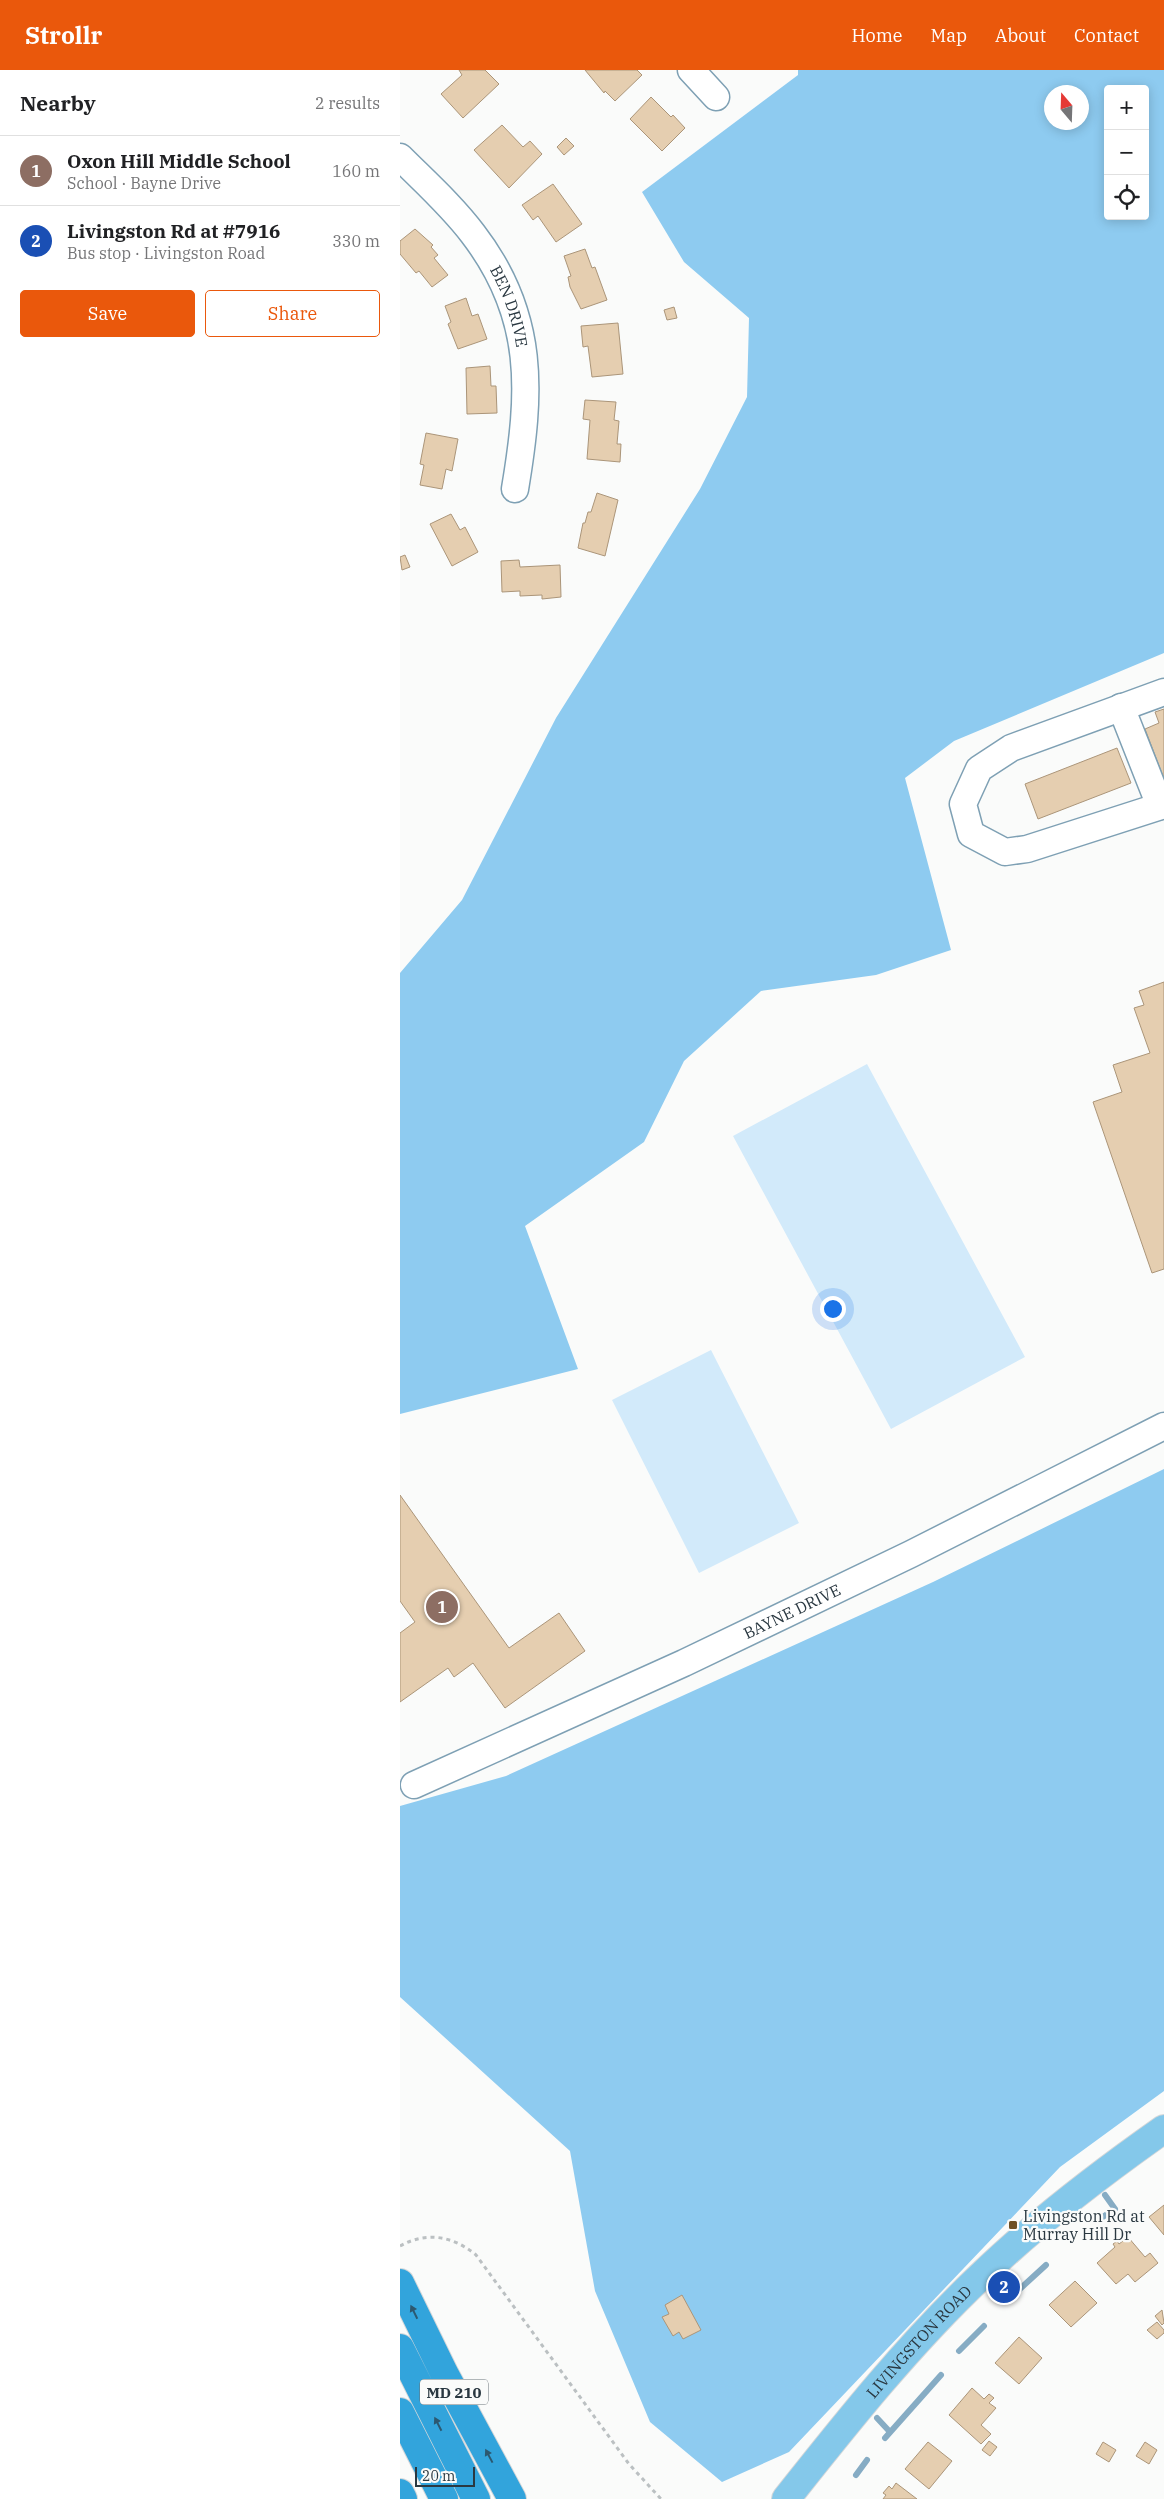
<!DOCTYPE html>
<meta charset="utf-8">
<style>
:root{--surface:#fff;--page:#f6f6f6;--text:#202124;--muted:#757577;--line:#e0e0e0;--accent:#ea580c}
body{margin:0;font-family:"IBM Plex Serif",serif;background:var(--page);color:var(--text)}
.controls{position:absolute;right:15px;top:15px;display:grid;overflow:hidden;border-radius:5px;box-shadow:0 2px 12px #0003}
.controls button{width:45px;height:45px;display:grid;place-items:center;padding:0;border:0;border-bottom:1px solid var(--line);background:var(--surface);color:var(--text);font:25px sans-serif}
.compass{position:absolute;left:644px;top:15px;width:45px;height:45px;border-radius:50%;background:var(--surface);box-shadow:0 2px 12px #0003;rotate:341deg}
.scale{position:absolute;left:15px;bottom:12px;width:60px;box-sizing:border-box;padding-left:5px;border:2px solid #2a3841;border-top:0;font-size:14px;line-height:18px;white-space:nowrap;color:#2a3841;-webkit-text-stroke:4px #fafbfa;paint-order:stroke}
.you{position:absolute;left:432px;top:1238px;width:18px;height:18px;margin:-12px;border:4px solid #fff;border-radius:50%;background:#1a73e8;box-shadow:0 0 0 8px #1a73e833}
.badge{display:grid;place-items:center;width:32px;height:32px;border-radius:50%;background:var(--accent);color:#fff;font-size:16px;font-weight:700}
.pin{position:absolute;translate:-50% -50%;border:2px solid #fff;box-shadow:0 1px 5px #0006}
.list{margin:0;padding:0;list-style:none}
h2{display:flex;justify-content:space-between;align-items:center;height:65px;margin:0;padding:0 20px;font-size:21px}
h2 small{font-size:16px;font-weight:400;color:var(--muted)}
.list li{display:grid;grid-template-columns:32px 1fr auto;gap:15px;align-items:center;box-sizing:border-box;height:70px;padding:0 20px;border-top:1px solid var(--line)}
.list b{display:block;font-size:19px;white-space:nowrap}
.list p{margin:0;font-size:16px;white-space:nowrap;color:var(--muted)}
.list em{font-size:16px;font-style:normal;color:var(--muted)}
.actions{display:flex;gap:10px;padding:15px 20px}
.actions a{flex:1;padding:11px 0;border:1px solid var(--accent);border-radius:5px;text-align:center;font-size:18px;color:var(--accent)}
.actions .main{background:var(--accent);color:#fff}
.icon{flex:none;width:28px;height:28px;fill:none;stroke:currentColor;stroke-width:2;stroke-linecap:round;stroke-linejoin:round}
.map{position:relative;flex:none;width:764px;height:2429px;overflow:hidden}
header{display:flex;align-items:center;gap:30px;box-sizing:border-box;height:70px;padding:0 25px;background:var(--accent);color:#fff}
header strong{font-size:24px}
nav{display:flex;gap:28px;margin-inline-start:auto;font-size:18px}
main{display:flex}
aside{flex:1;background:var(--surface)}
.map>svg:first-child{display:block}
.green{fill:#d2eafa}
.forest{fill:#8ecbf0;fill-rule:evenodd}
.lines{fill:none;stroke-linecap:round;stroke-linejoin:round}
.stream{stroke:#86acc4;stroke-width:6}
.building{fill:#e5ceb0;stroke:#ab9579}
.minor-casing{stroke:#7ea0b4;stroke-width:29}
.major-casing{stroke:#d4d7d9;stroke-width:30}
.highway-casing{stroke:#d4d7d9;stroke-width:30}
.path{stroke:#bbc0c2;stroke-width:3;stroke-dasharray:4 4;stroke-linecap:butt}
.minor{stroke:#fff;stroke-width:26}
.major{stroke:#84c8ea;stroke-width:28}
.highway{stroke:#32a4dc;stroke-width:28}
.oneway{fill:#2c5870}
.poi-dot{fill:#6e5025;stroke:#fafbfa;stroke-width:2}
.labels{text-anchor:middle;dominant-baseline:central;stroke-width:4.5;stroke-linejoin:round;paint-order:stroke}
.shield{fill:#fafbfa;stroke:#687278;stroke-width:1}
.shield-label{font-size:15px;font-weight:bold;fill:#2a3841}
.street-label{font-size:16px;fill:#2a3841;stroke:#fafbfa}
.poi-label{font-size:16px;fill:#2a3841;stroke:#fafbfa;text-anchor:start}
</style>
<header>
<strong>Strollr</strong>
<nav><a>Home</a><a>Map</a><a>About</a><a>Contact</a></nav>
</header>
<main>
<aside>
<h2>Nearby<small>2 results</small></h2>
<ul class="list">
<li><span class="badge" style="background:#8d6e63">1</span><div><b>Oxon Hill Middle School</b><p>School · Bayne Drive</p></div><em>160 m</em></li>
<li><span class="badge" style="background:#1a4fb4">2</span><div><b>Livingston Rd at #7916</b><p>Bus stop · Livingston Road</p></div><em>330 m</em></li>
</ul>
<div class="actions"><a class="main">Save</a><a>Share</a></div>
</aside>
<div class="map">
<svg width="764" height="2429" viewBox="0 0 764 2429">
<rect width="100%" height="100%" fill="#fafbfa"/>
<path class="green" d="M467 994 625 1287 491 1359 333 1066Z
M311 1280 399 1453 299 1503 212 1330Z"/>
<path class="forest" d="M398 0H764V583L554 671 505 708 551 880 476 905 361 921 284 991 244 1072 125 1156 178 1299 0 1344V903L62 830 156 648 300 419 347 327 349 248 284 192 242 122 398 5ZM708 19H745V146H708ZM652 22H682V52H652Z
M764 1399V2021L660 2097 389 2382 322 2412 250 2352 195 2221 170 2081 0 1927V1736L106 1706 533 1512Z"/>
<g class="lines">
<path class="stream" d="M698 2150 715 2139 705 2125
M602 2213 614 2225
M610 2228 646 2195
M559 2281 584 2256
M477 2348 490 2362
M485 2368 541 2305
M456 2405 467 2390"/>
</g>
<path class="building" d="M85 0 99 14 63 48 41 24 62 5 59 0Z
M185 0H237L242 5 215 31 205 21 204 23Z
M251 27 271 47 273 45 285 58 262 81 230 49Z
M102 55 123 77 130 71 142 84 109 118 74 80Z
M166 68 174 76 164 85 157 77Z
M153 114 182 154 156 172 138 146 133 150 122 135Z
M15 159 33 175 31 177 38 185 34 188 48 205 32 217 19 201 16 203 0 184V171Z
M185 179 192 198 195 197 207 230 181 239 170 217 168 207 171 206 164 186Z
M66 228 72 246 78 244 87 269 58 279 48 254 51 252 45 236Z
M274 237 277 248 267 250 264 240Z
M218 253 223 304 192 307 188 276 183 277 181 256Z
M90 296 91 316H96L97 343 67 344 66 298Z
M185 330 216 332 214 350 219 351 217 374H221L220 392 187 389 190 350 183 349Z
M26 363 58 369 52 401 46 399 42 419 20 415 24 395 20 394Z
M197 423 218 430 205 486 178 478 183 453H185L188 442H191Z
M51 444 60 460 65 457 78 482 52 496 30 454Z
M5 485 10 497 2 500 0 487Z
M119 490 120 497 160 495 161 527 142 529V525L120 526V521L102 522 101 491Z
M764 639V709L745 659 759 653 755 642Z
M717 678 731 713 638 749 625 714Z
M764 912V1199L752 1203 693 1032 722 1022 713 995 750 983 734 938 744 935 739 921Z
M0 1425 109 1578 159 1543 185 1581 105 1638 73 1593 54 1607 48 1598 0 1632V1563L15 1552 0 1531Z
M764 2135V2165L749 2147Z
M728 2167 745 2187 750 2183 758 2193 735 2212 728 2204 716 2214 697 2193 715 2177 713 2174 717 2171 719 2174Z
M675 2211 697 2233 671 2257 649 2235Z
M282 2225 301 2260 283 2269 279 2262 273 2266 262 2247 269 2244 265 2235Z
M762 2240 764 2253 762 2255 755 2246Z
M757 2252 764 2260V2263L757 2269 747 2260Z
M619 2267 642 2288 619 2314 595 2293Z
M572 2318 584 2329 589 2324 594 2328 589 2333 596 2338 581 2355 591 2364 581 2374 549 2345Z
M589 2371 597 2377 590 2386 582 2380Z
M528 2372 552 2391 529 2419 505 2399Z
M703 2372 716 2380 709 2392 696 2384Z
M745 2372 757 2380 749 2394 736 2386Z
M496 2413 517 2429H483L486 2425 483 2423 489 2416 492 2419Z"/>
<g class="lines">
<g class="minor-casing">
<g id="minor">
<path d="M291 0 316 27"/>
<path id="s1" d="M0 87C25 112 52 136 73 164 136 246 131 323 115 419"/>
<path d="M764 622 611 678 579 699 563 734 571 764 605 782 627 779 764 735"/>
<path d="M721 637 760 736"/>
<path id="s2" d="M14 1715 284 1593 511 1484 764 1356"/>
</g>
</g>
<g class="major-casing">
<g id="major">
<path id="s3" d="M386 2429C447 2352 509 2274 581 2206 638 2151 700 2104 764 2059"/>
</g>
</g>
<g class="highway-casing">
<path id="highway" d="M0 2213 44 2303 112 2429
M0 2278 76 2429
M0 2342 44 2429
M0 2423 3 2429"/>
</g>
<path class="path" d="M0 2176C27 2161 53 2166 76 2185L229 2394 261 2429"/>
<use href="#minor" class="minor"/>
<use href="#major" class="major"/>
<use href="#highway" class="highway"/>
</g>
<defs><path id="oneway-solid" d="M-6-.8H1V-3.2L6.5 0L1 3.2V.8H-6Z" transform="scale(1.25)"/></defs>
<g class="oneway">
<use href="#oneway-solid" transform="translate(14 2242) rotate(-116)"/>
<use href="#oneway-solid" transform="translate(38 2354) rotate(-117)"/>
<use href="#oneway-solid" transform="translate(89 2386) rotate(-118)"/>
</g>
<rect class="poi-dot" x="608" y="2150" width="10" height="10" rx="2.5"/>
<g class="labels">
<rect class="shield" x="20" y="2309.5" width="68" height="25" rx="4"/>
<g class="shield-label">
<text x="54" y="2322">MD 210</text>
</g>
<g class="street-label">
<text stroke="none"><textPath href="#s1" startOffset="188">BEN DRIVE</textPath></text>
<text stroke="none"><textPath href="#s2" startOffset="416">BAYNE DRIVE</textPath></text>
<text stroke="none"><textPath href="#s3" startOffset="206">LIVINGSTON ROAD</textPath></text>
</g>
<g class="poi-label">
<text x="623" y="2146">Livingston Rd at<tspan x="623" dy="18">Murray Hill Dr</tspan></text>
</g>
</g>
</svg>
<div class="controls">
<button>+</button>
<button>−</button>
<button><svg class="icon" aria-label="locate" viewBox="0 0 24 24"><circle cx="12" cy="12" r="6"/><path d="M12 2v4M12 18v4M2 12h4M18 12h4"/></svg></button>
</div>
<svg class="compass" viewBox="-18 -18 36 36"><path d="M0-13l5 13h-10z" fill="#e53935"/><path d="M0 13l5-13h-10z" fill="#757577"/></svg>
<div class="scale">20 m</div>
<div class="you"></div>
<div class="pin badge" style="left:42px;top:1537px;background:#8d6e63">1</div>
<div class="pin badge" style="left:604px;top:2217px;background:#1a4fb4">2</div>
</div>
</main>
